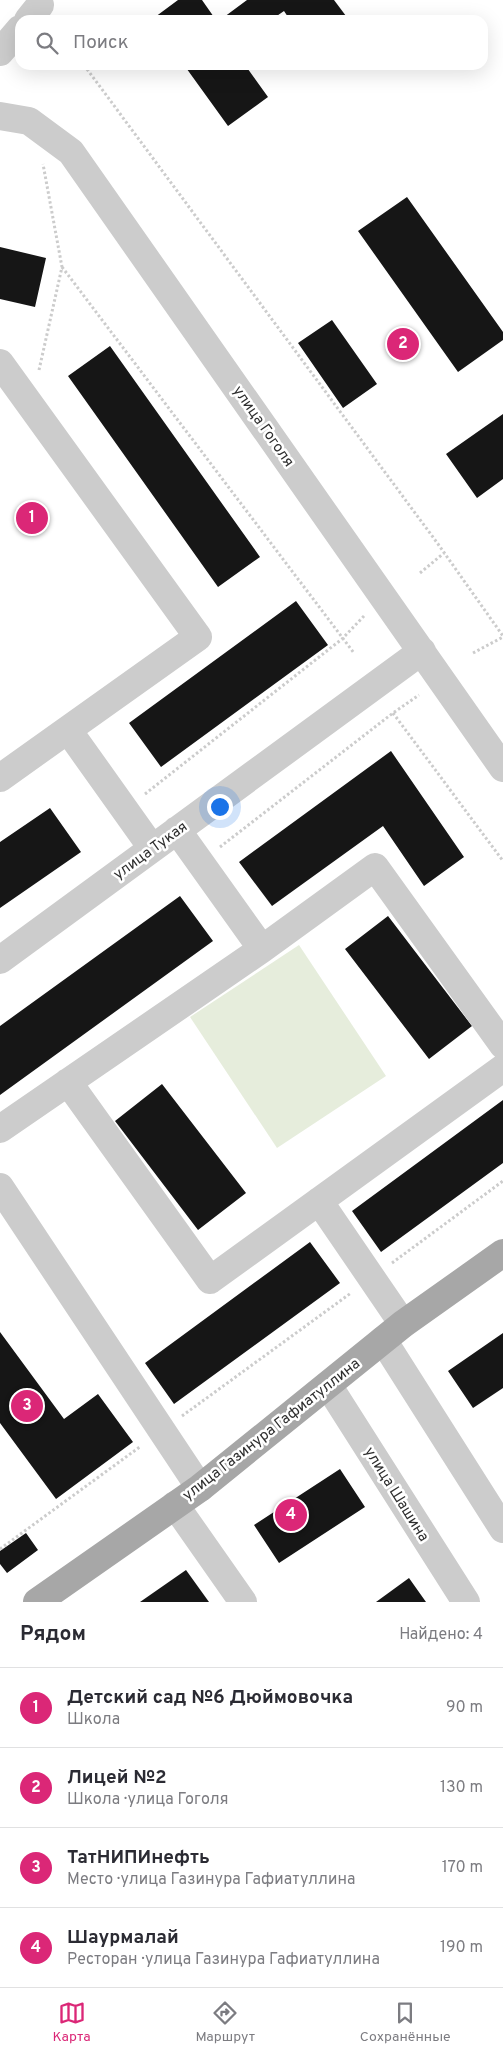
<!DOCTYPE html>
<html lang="ru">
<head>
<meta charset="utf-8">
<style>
	:root { --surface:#fff; --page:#f7f7f7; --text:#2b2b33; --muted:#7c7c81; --line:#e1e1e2; --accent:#db2777 }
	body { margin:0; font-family:Overpass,sans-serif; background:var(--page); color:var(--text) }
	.you { position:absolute; left:219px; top:806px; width:18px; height:18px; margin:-12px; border:4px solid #fff; border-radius:50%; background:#1a73e8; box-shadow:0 0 0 8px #1a73e833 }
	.badge { display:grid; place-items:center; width:32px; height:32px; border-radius:50%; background:var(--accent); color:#fff; font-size:16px; font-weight:700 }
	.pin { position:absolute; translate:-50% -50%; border:2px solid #fff; box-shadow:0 1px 5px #0006 }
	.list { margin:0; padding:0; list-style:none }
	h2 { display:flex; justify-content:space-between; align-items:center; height:65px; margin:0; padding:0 20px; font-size:21px }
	h2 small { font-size:16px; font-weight:400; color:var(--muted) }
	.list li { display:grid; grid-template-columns:32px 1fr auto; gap:15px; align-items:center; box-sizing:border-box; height:80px; padding:0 20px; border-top:1px solid var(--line) }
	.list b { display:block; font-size:19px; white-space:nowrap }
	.list p { margin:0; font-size:16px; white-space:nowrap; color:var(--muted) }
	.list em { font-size:16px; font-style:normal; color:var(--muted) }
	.icon { flex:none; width:28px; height:28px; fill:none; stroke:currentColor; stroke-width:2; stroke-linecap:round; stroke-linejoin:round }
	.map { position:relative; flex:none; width:503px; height:1602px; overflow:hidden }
	.search { position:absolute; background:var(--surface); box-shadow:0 5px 20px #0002; left:15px; right:15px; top:15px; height:55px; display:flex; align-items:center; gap:12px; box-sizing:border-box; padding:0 18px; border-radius:15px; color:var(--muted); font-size:19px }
	.sheet { height:385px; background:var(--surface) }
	nav { display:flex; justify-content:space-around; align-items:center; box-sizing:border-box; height:70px; border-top:1px solid var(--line); background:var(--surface); font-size:14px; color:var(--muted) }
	nav a { display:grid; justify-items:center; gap:2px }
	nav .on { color:var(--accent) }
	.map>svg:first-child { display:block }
	.green { fill:#e6eddc }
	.building { fill:#161616 }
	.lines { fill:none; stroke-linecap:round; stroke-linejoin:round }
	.path { stroke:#ccc; stroke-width:3; stroke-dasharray:2.5 2.5; stroke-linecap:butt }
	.minor { stroke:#ccc; stroke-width:28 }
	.major { stroke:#a7a7a7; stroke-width:28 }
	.labels { text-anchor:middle; stroke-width:5; stroke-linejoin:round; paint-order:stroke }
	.street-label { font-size:15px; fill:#2f2f2f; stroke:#fff }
</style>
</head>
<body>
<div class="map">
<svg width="503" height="1602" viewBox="0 0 503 1602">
	<rect width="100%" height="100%" fill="#fff"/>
	<path class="green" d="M299 945 386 1076 277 1148 190 1017Z"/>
	<path class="building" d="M178 0H202L216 20H151Z
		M247 0H334L349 20H290L284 11 271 20H220Z
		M184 65H245L268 97 228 126Z
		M407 197 503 332V340L458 372 358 231Z
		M0 247 46 258 35 307 0 299Z
		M332 320 377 384 343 408 298 343Z
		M110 346 260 557 218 587 68 376Z
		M503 414V479L477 498 446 454Z
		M296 601 328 645 161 767 129 723Z
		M391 751 464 857 424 886 383 826 272 906 239 862Z
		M50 808 81 852 0 908V842Z
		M180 896 213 941 0 1095V1026Z
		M388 916 472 1026 429 1059 345 949Z
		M162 1084 246 1193 198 1230 115 1121Z
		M503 1100V1163L381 1252 352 1211Z
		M310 1242 340 1283 174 1404 145 1363Z
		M0 1332 64 1419 98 1394 133 1442 56 1499 0 1423Z
		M503 1333V1388L473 1408 448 1371Z
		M340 1469 365 1507 279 1563 254 1525Z
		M26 1533 38 1550 7 1573 0 1564V1551Z
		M186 1570 209 1602H140Z
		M409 1578 426 1602H376Z"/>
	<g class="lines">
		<path class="path" d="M84 65 438 544 503 636
			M62 267 354 653
			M39 370 62 267 43 164
			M420 573 444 553
			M473 653 503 637
			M393 713 503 861
			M145 794 342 639 365 615
			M220 847 393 713 419 695
			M392 1263 503 1181
			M182 1416 351 1293
			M0 1549 141 1446"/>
		<path class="minor" d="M28 20 40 5
			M0 52 20 29
			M0 116 29 121 71 152 503 768
			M0 363 198 637 0 778
			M68 730 152 848
			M262 949 375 867 503 1045
			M0 960 422 651
			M68 1082 210 1280 503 1068
			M0 1129 262 949 177 830
			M0 1187 200 1488
			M319 1201 403 1324
			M383 1340 503 1529
			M328 1385 466 1602
			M175 1505 243 1602"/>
		<path class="major" d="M37 1602 200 1488 403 1324 503 1253"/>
	</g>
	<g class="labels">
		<g class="street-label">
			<text transform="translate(264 426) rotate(55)" y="5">улица Гоголя</text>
			<text transform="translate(150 850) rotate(-36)" y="5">улица Тукая</text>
			<text transform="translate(271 1429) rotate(-38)" y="5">улица Газинура Гафиатуллина</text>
			<text transform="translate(397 1494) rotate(58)" y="5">улица Шашина</text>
		</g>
	</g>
</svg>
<div class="you"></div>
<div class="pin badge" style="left:32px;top:518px">1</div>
<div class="pin badge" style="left:403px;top:344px">2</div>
<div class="pin badge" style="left:27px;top:1406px">3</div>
<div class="pin badge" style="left:291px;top:1515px">4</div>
<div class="search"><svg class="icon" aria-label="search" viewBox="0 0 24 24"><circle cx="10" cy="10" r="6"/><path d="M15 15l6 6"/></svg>Поиск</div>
</div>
<section class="sheet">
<h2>Рядом<small>Найдено: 4</small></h2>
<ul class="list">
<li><span class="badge">1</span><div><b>Детский сад №6 Дюймовочка</b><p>Школа</p></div><em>90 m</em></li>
<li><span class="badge">2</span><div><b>Лицей №2</b><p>Школа · улица Гоголя</p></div><em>130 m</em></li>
<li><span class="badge">3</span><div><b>ТатНИПИнефть</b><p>Место · улица Газинура Гафиатуллина</p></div><em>170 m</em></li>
<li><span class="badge">4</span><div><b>Шаурмалай</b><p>Ресторан · улица Газинура Гафиатуллина</p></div><em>190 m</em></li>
</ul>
</section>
<nav>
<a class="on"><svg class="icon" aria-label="map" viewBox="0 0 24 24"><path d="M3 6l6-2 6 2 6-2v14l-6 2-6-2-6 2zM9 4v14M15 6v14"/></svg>Карта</a>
<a><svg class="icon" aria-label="directions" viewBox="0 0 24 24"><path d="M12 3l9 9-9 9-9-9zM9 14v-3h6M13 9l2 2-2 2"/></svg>Маршрут</a>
<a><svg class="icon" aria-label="saved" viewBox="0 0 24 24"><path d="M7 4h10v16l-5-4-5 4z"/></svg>Сохранённые</a>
</nav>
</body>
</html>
